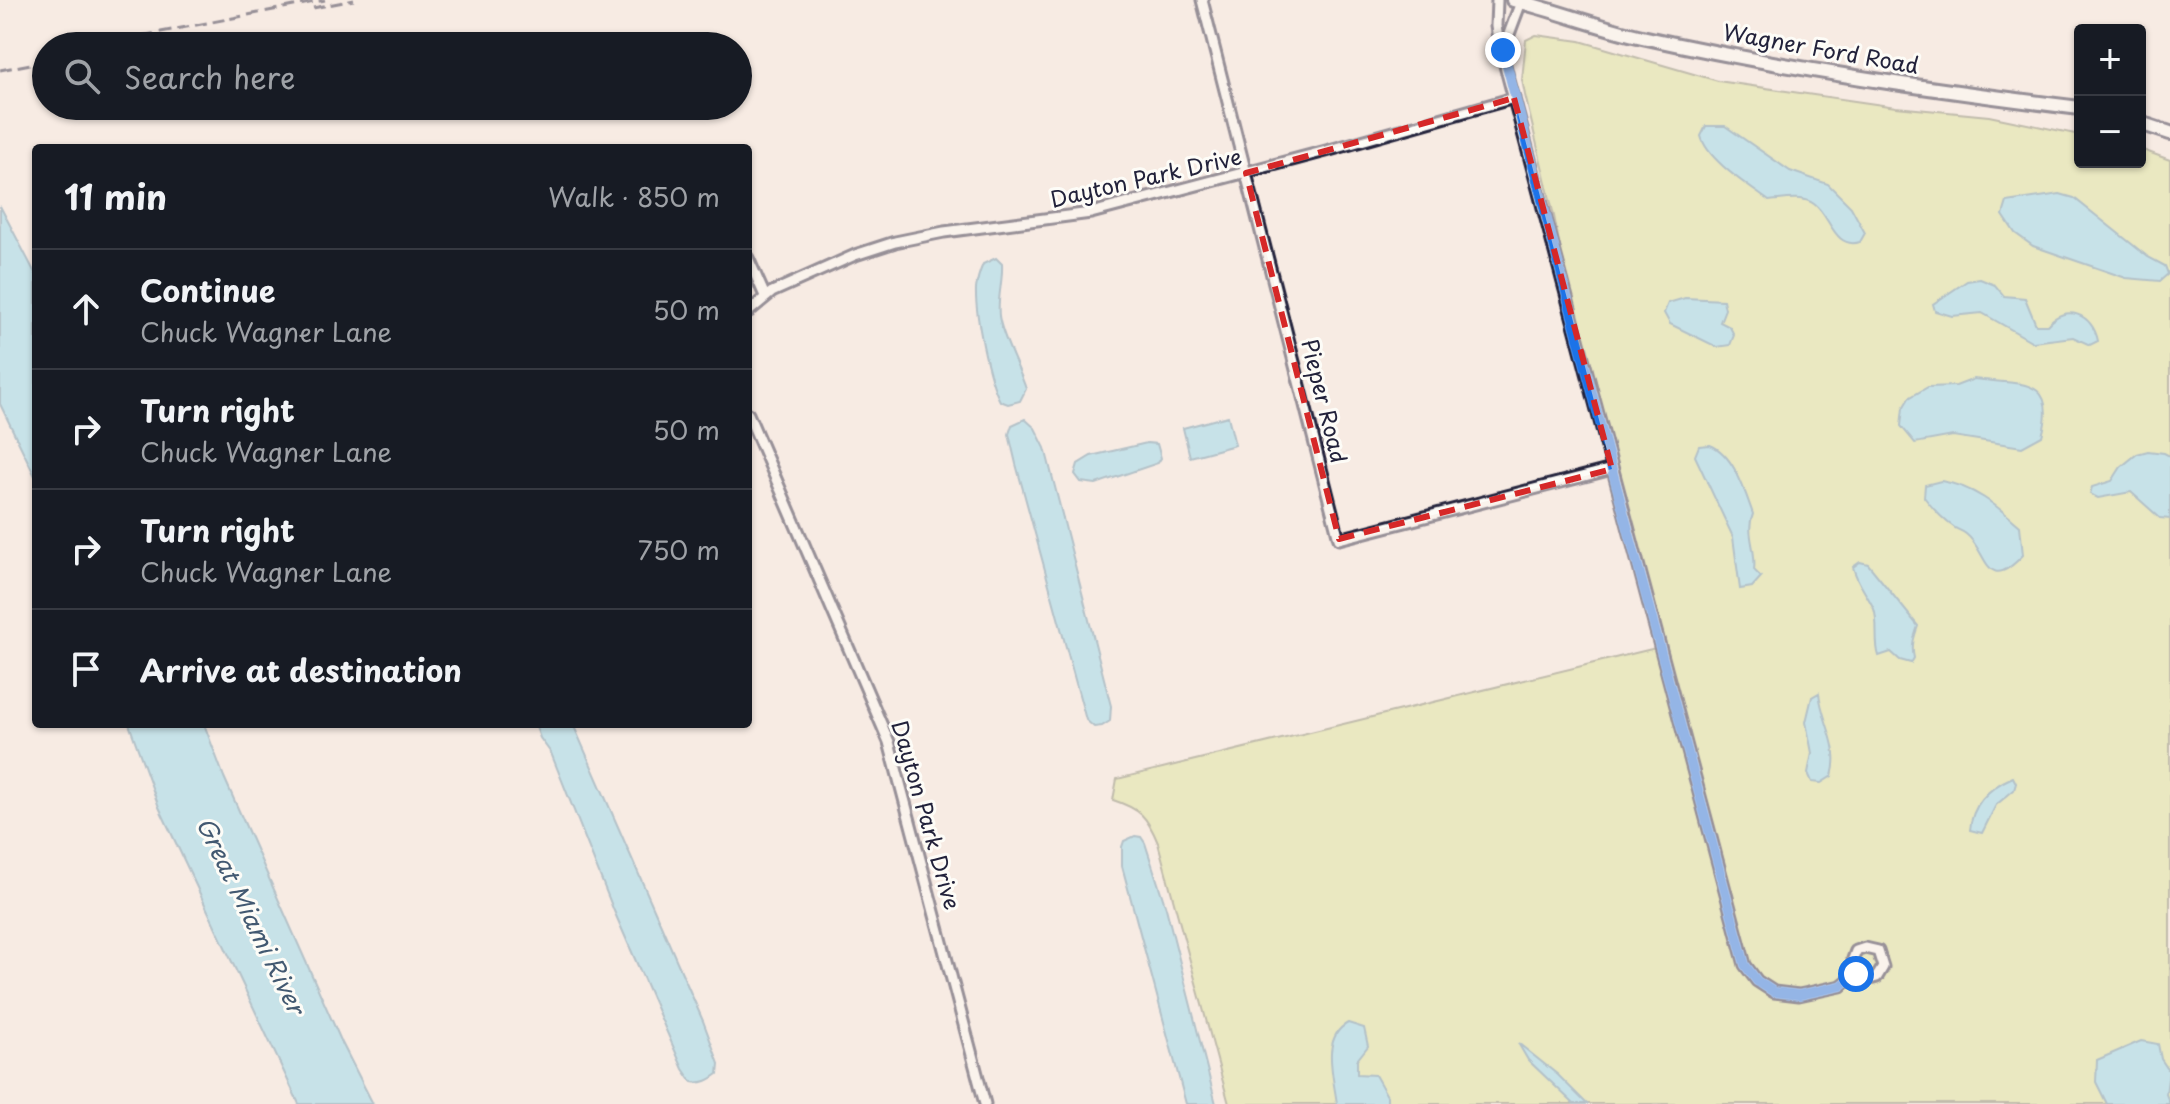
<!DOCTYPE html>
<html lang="en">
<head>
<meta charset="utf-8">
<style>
	:root { --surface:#171b24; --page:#20242c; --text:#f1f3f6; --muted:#9ea1a6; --line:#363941 }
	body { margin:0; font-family:"Playpen Sans",sans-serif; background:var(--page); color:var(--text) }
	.controls { position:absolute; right:24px; top:24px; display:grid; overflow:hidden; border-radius:8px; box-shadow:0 2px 6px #0004 }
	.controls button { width:72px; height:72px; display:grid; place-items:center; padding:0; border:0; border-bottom:2px solid var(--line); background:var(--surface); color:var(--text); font:40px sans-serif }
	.stop { position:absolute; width:24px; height:24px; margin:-18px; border:6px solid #1a73e8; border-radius:50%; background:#fff }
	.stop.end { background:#1a73e8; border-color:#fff; box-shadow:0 2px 8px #0008 }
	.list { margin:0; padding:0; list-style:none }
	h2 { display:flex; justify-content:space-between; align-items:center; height:104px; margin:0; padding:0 32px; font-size:34px }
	h2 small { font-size:26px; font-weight:400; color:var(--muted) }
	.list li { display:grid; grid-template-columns:52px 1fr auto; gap:24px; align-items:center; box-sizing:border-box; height:120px; padding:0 32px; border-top:2px solid var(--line) }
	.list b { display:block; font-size:30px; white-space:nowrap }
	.list p { margin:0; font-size:26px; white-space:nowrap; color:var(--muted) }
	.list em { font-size:26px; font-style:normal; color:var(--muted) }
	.icon { flex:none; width:44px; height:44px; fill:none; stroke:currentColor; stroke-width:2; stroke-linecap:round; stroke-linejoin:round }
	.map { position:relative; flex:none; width:2170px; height:1104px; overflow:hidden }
	.search { position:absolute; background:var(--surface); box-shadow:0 2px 6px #0004; left:32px; top:32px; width:720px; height:88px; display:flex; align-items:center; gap:20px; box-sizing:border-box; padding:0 28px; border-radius:44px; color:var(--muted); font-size:30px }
	.panel { position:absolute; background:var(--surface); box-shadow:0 2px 6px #0004; left:32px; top:144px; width:720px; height:584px; border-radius:8px }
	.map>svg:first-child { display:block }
	.green { fill:#d9e497; stroke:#7e8369; stroke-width:2 }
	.water { fill:#8dd8ee; stroke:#628fa6; stroke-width:2 }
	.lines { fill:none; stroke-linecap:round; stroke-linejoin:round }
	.minor-casing { stroke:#22223b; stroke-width:15 }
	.secondary-casing { stroke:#22223b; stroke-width:18 }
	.minor { stroke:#fdfcf7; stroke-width:9 }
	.secondary { stroke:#fdfcf7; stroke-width:12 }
	.rail { stroke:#22223b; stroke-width:3; stroke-dasharray:12 6; stroke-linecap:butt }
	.route { stroke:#1a73e8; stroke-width:10 }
	.marked { fill:none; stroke:#d62828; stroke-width:6; stroke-dasharray:16 10; stroke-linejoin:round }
	.labels { text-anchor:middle; stroke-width:6; stroke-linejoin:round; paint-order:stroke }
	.street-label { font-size:22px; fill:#22223b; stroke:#fdfcf7 }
	.water-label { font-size:24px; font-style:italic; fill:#425971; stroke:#fdfcf7 }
</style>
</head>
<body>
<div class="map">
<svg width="2170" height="1104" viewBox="0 0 2170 1104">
	<rect width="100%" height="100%" fill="#f7ebe3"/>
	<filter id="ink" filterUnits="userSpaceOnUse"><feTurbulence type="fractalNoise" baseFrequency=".0125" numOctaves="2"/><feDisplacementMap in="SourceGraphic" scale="16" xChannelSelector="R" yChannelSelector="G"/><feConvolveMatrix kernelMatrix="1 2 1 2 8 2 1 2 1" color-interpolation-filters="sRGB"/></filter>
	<g filter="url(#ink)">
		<path class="green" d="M1536 35 1580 41 1718 81 1896 107 1989 116 2080 135V162H2140V149L2170 160V1104H1229L1158 843C1147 816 1140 809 1113 800L1117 779 1660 647 1577 339 1554 216 1525 95 1522 80 1526 40Z"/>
		<path class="water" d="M1706 126H1725L1790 171 1828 184 1851 207 1865 233 1860 242C1834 250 1830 215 1814 204 1802 195 1783 200 1769 201 1749 186 1707 160 1701 136Z
			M2060 194 2074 198 2148 257 2165 266 2168 274 2160 281 2126 278 2033 246 2015 233 2003 215 2007 202Z
			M0 206 36 275V478L0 404Z
			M996 258 1002 264C1003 282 997 298 999 316 1002 338 1019 367 1026 389L1020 401 1008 404 1000 401C988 378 975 314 976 289 977 280 980 271 983 264Z
			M1980 279 1995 285 2004 296 2025 298 2036 325H2047C2066 303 2093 314 2098 341L2090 345 2073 337 2033 342 1982 313 1952 316 1935 311 1933 304 1967 281Z
			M1685 298 1723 300 1725 309 1720 322 1730 327 1734 335 1730 345 1717 347 1670 324 1664 313 1668 303Z
			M1974 379C2019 385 2059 376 2042 436L2022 447 1953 436 1915 443 1901 426 1903 408 1909 398 1928 387 1956 386Z
			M1228 416 1235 445 1190 457 1183 428Z
			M1025 419 1035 428 1045 448 1111 706 1110 721 1102 726 1094 727 1086 720 1016 464 1009 434 1012 425Z
			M1147 443 1157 444 1161 458 1158 463 1096 484 1081 482 1075 474 1078 464 1091 456Z
			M1710 445C1734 454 1745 492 1753 514 1745 533 1757 550 1754 570L1761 577 1752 587 1740 589 1733 537 1695 456 1699 446Z
			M2148 451 2164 453 2170 456V519L2160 518 2131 492 2098 498 2090 494 2092 487 2112 481 2121 467 2137 454Z
			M1941 481C1973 486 1996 505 2020 526L2023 555C1985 596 1988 551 1966 534 1963 531 1958 530 1955 528 1942 519 1933 509 1924 497L1925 485Z
			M1860 562 1868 564 1918 626C1914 637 1911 646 1914 658L1911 663 1900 660 1891 652 1879 656C1874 641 1879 623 1874 609 1867 594 1857 583 1853 567Z
			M1819 693C1822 722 1841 746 1832 776L1821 783 1812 782 1808 773 1812 753 1806 722 1812 697Z
			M129 724H204L224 777 342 1043 373 1104H299L159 807Z
			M535 724H573L703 1021 719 1064 718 1074C710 1080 703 1084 692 1082L683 1069 614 911 551 753 540 738Z
			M2013 777 2016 783 2014 790 1996 805 1982 833 1970 830C1972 803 1990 787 2013 777Z
			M1135 836 1141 837 1145 843 1166 908 1216 1104H1186L1122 866V847L1124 841Z
			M1348 1023 1364 1028 1368 1046 1357 1060V1074L1375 1075 1387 1096V1104H1337C1334 1078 1320 1038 1348 1023Z
			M2141 1041 2158 1044 2161 1059 2169 1071 2166 1094 2170 1104H2107L2096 1082 2097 1060Z
			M1518 1043 1558 1075 1587 1104H1574L1528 1060Z"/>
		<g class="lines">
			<g class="minor-casing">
				<path id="minor" d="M1202 0 1339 539 1612 469
					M1497 0 1496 26 1498 39 1745 965 1757 981 1774 992 1799 995 1841 986 1856 974 1866 980 1877 977 1883 967 1878 951 1865 948 1856 951 1853 959 1856 974
					M1503 50 1521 2
					M748 258 765 296
					M748 312 772 292 855 255 895 242 944 232 1091 213 1326 151 1514 98
					M748 414 889 742 985 1104"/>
			</g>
			<g class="secondary-casing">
				<path id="secondary" d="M1513 0C1557 11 1598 27 1642 37 1786 69 1934 90 2080 108
					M2140 123 2170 133"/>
			</g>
			<use href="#minor" class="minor"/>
			<use href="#secondary" class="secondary"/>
			<path class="rail" d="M313 8 354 0
				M89 46 325 0
				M0 70 46 61"/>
		</g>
	</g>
	<g class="lines" filter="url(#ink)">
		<path class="route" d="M1503 50 1612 469 1745 965 1757 981 1774 992 1799 995 1841 986 1856 974"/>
	</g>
	<path d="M0 0H2170V1104H0ZM1514 98 1612 469 1339 539 1246 173Z" fill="#f7ebe3" fill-opacity=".55" fill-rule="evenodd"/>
	<path class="marked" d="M1514 98 1612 469 1339 539 1246 173Z"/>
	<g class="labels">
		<g class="street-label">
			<text transform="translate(1821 49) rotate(10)" y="8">Wagner Ford Road</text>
			<text transform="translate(1146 178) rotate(-13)" y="8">Dayton Park Drive</text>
			<text transform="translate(1324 401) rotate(76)" y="8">Pieper Road</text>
			<text transform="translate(926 815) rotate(74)" y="8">Dayton Park Drive</text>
		</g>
		<g class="water-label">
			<text transform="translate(250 916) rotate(64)" y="8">Great Miami River</text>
		</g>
	</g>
</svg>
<div class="controls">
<button>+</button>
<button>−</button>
</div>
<div class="stop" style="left:1856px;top:974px"></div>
<div class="stop end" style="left:1503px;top:50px"></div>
<div class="search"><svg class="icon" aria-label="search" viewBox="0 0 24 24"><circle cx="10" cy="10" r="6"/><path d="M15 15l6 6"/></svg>Search here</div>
<section class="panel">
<h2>11 min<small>Walk · 850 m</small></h2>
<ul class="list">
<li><svg class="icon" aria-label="ahead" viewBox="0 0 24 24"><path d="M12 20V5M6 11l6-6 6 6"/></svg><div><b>Continue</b><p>Chuck Wagner Lane</p></div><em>50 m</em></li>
<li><svg class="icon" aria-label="right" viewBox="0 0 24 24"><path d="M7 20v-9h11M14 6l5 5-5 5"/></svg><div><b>Turn right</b><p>Chuck Wagner Lane</p></div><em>50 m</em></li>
<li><svg class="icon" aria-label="right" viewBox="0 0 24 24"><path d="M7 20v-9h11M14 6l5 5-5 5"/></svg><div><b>Turn right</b><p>Chuck Wagner Lane</p></div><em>750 m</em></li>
<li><svg class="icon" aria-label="arrive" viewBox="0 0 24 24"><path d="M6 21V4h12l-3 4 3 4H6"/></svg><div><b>Arrive at destination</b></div></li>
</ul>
</section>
</div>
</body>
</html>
